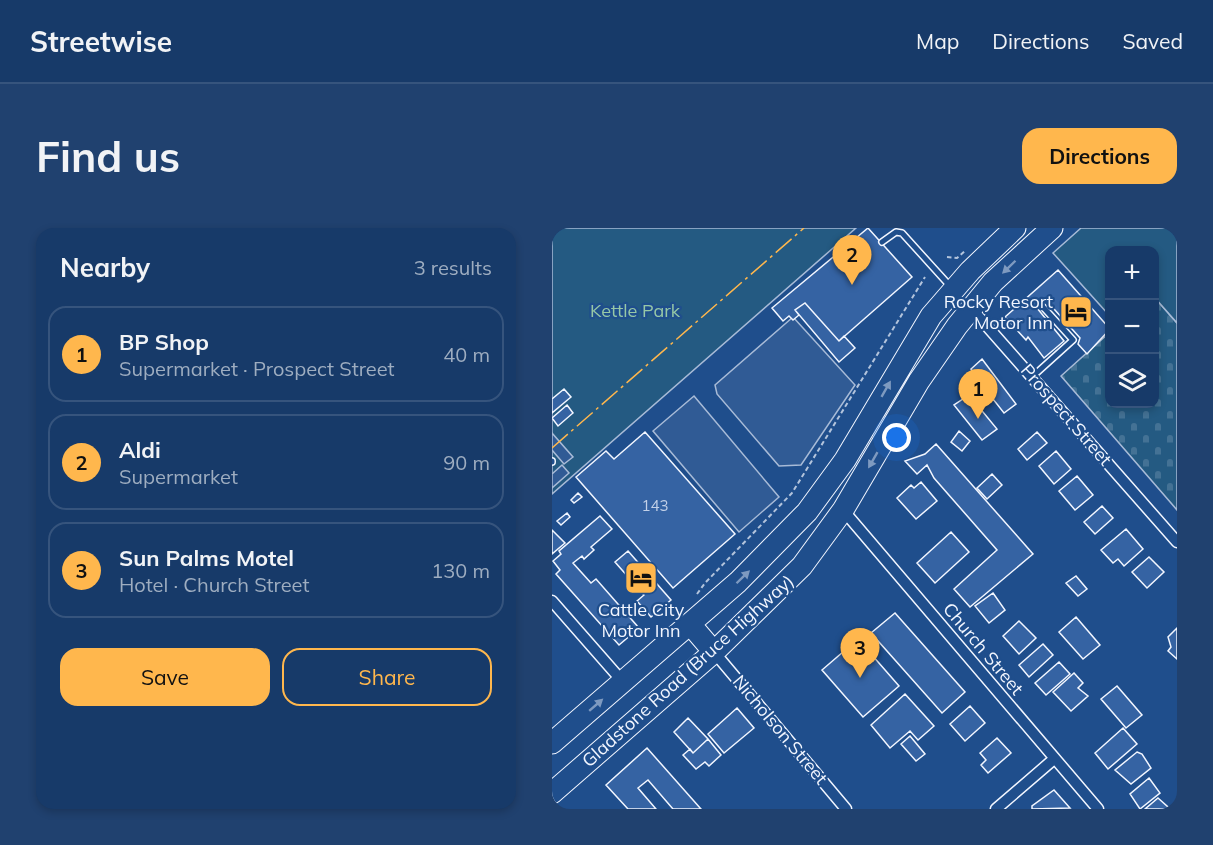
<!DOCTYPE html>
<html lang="en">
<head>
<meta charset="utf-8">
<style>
	:root { --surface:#173a69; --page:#20416f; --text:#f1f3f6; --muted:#9eadc0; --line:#36547d; --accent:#ffb74d }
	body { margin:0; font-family:Mulish,sans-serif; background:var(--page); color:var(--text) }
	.controls { position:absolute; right:18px; top:18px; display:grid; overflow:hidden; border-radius:12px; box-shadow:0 3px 9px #0003 }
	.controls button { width:54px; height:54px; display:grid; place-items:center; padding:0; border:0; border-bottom:2px solid var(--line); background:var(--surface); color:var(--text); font:30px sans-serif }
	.you { position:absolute; left:345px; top:210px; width:21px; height:21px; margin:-15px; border:4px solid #fff; border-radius:50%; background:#1a73e8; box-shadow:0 0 0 9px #1a73e833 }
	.badge { display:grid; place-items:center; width:39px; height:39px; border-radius:50%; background:var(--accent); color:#111; font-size:20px; font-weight:700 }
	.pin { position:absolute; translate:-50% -50px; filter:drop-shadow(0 2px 3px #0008) }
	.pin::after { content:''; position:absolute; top:32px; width:21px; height:18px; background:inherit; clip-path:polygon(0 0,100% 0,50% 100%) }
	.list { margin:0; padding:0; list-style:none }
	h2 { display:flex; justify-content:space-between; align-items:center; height:78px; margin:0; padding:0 24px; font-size:26px }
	h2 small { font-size:20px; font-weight:400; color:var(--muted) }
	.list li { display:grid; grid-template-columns:39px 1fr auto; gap:18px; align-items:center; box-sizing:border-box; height:96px; margin:0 12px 12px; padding:0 12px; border:2px solid var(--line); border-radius:18px }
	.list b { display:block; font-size:22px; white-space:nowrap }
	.list p { margin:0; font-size:20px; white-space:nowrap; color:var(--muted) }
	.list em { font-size:20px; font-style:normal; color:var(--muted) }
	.actions { display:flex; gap:12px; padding:18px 24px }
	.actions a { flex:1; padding:14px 0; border:2px solid var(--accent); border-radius:18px; text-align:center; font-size:21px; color:var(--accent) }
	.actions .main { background:var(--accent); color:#111 }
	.icon { flex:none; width:33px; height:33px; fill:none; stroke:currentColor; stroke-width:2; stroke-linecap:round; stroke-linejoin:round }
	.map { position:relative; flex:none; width:625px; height:581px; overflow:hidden; border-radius:18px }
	header { display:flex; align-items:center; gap:36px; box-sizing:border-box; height:84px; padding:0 30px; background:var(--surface); border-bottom:2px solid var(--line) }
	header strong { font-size:28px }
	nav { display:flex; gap:33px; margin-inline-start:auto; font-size:21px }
	.intro { display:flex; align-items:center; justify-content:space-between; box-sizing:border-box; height:144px; padding:0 36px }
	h1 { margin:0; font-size:42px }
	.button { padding:15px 27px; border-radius:18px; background:var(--accent); color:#111; font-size:21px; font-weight:700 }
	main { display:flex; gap:36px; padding:0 36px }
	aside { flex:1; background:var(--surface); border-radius:18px; box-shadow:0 3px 9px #0003 }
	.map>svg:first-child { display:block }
	.cemetery { fill:url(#cemetery-stones); stroke:#a8bbd7; stroke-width:1.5 }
	.green { fill:#245a82; stroke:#a8bbd7; stroke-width:1.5 }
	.parking { fill:#305b95; stroke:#a8bbd7; stroke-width:1.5 }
	.building { fill:#3563a3; stroke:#f2f6ff; stroke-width:1.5 }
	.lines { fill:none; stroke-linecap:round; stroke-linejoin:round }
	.lane-casing { stroke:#f2f6ff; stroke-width:8 }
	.street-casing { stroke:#f2f6ff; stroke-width:13 }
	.highway-casing { stroke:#f2f6ff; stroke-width:23 }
	.path { stroke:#b3c4dc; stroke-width:2; stroke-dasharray:4.5 3; stroke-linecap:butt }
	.lane { stroke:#1f4e8c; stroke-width:5 }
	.street { stroke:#1f4e8c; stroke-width:10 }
	.highway { stroke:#1f4e8c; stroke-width:21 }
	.power { stroke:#ffb74d; stroke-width:1.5; stroke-dasharray:21 4.5 3 4.5; stroke-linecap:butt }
	.oneway { fill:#7e9ac0 }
	.labels { text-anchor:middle; stroke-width:4.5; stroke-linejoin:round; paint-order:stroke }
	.number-label { font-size:15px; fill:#c3d1e8 }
	.poi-label { font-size:18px; fill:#f2f6ff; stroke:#1f4e8c; text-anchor:end }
	.park-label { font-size:18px; fill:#97c8a6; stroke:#1f4e8c }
	.street-label { font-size:18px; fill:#f2f6ff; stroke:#1f4e8c }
</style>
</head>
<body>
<header>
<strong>Streetwise</strong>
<nav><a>Map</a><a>Directions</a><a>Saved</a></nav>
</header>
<div class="intro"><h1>Find us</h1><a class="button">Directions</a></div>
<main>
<aside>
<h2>Nearby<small>3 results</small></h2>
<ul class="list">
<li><span class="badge">1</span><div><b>BP Shop</b><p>Supermarket · Prospect Street</p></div><em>40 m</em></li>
<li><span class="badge">2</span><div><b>Aldi</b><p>Supermarket</p></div><em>90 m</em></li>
<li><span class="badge">3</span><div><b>Sun Palms Motel</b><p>Hotel · Church Street</p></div><em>130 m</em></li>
</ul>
<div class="actions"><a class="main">Save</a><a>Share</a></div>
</aside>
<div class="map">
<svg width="625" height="581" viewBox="0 0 625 581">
	<defs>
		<pattern id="cemetery-stones" width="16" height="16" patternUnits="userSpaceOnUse" patternTransform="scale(1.5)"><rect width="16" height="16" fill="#245a82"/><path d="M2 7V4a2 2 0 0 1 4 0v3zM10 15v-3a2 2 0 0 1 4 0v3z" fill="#447295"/></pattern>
	</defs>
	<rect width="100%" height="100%" fill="#1f4e8c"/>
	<path class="cemetery" d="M603 70 625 95V282L509 148 557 105 558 176H602Z"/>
	<path class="green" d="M0 0H304L0 266Z
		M529 0H625V95L603 70 602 22H558L557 87 501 25Z"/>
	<path class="parking" d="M241 89 303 157 249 237 227 238 165 166 163 157Z
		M142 168 227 269 187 304 101 203Z
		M0 205 21 229 12 236 0 222Z
		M10 237 17 245 0 260V246Z"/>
	<path class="building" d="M316 0 360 49 287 113 253 75 243 82 247 87 241 92 237 88 231 93 220 80Z
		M506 42 558 101 535 126 526 116 528 110 494 72 485 80 512 113 492 130 476 109 474 112 453 89Z
		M253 75 287 113 292 108 303 120 287 134 243 82Z
		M430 131 464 176 452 185 441 171 428 181 417 167 430 156 419 141Z
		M12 161 19 169 0 185V171Z
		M417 167 445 201 430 212 402 177Z
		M15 177 21 185 6 198 0 190Z
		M407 203 418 213 410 223 399 214Z
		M93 204 183 306 121 360 24 249 54 223 62 231Z
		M485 204 495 215 475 232 466 221Z
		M384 216 481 326 418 379 402 361 445 322 382 250 375 237 365 246 353 233 373 226Z
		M504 223 519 241 502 256 487 238Z
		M440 246 450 257 435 271 425 260Z
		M525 248 541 267 523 282 507 263Z
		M369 254 385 273 364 291 345 270 359 257 362 260Z
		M26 265 30 269 22 275 19 272Z
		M550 278 561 290 543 306 532 294Z
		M15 285 18 289 9 297 5 293Z
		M48 288 60 301 39 319 42 322 32 331 30 328 21 335 39 355 44 351 87 400 67 417 4 346 8 342 1 333 9 326 7 323Z
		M574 301 591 321 572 338 566 331 561 335 549 322Z
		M0 302 13 315 0 326Z
		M399 304 417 324 383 355 365 335Z
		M76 323 119 372 99 389 85 373 92 367 63 334Z
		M597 329 612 344 595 360 580 344Z
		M524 348 535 361 526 368 514 355Z
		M441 365 453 382 437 395 423 378Z
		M343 385 413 464 390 485 319 405Z
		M524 389 548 417 531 431 507 404Z
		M467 393 484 410 467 426 451 408Z
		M625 400V431L616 423 619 419 616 409Z
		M306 411 347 458 311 489 270 442Z
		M491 416 501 427 477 449 467 437Z
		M507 434 518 446 494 467 483 455Z
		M522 445 531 455 526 460 536 468 519 483 501 464Z
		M565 458 590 487 574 500 549 471Z
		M353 466 382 498 366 512 358 503 338 520 319 497Z
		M418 478 433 495 413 513 398 496Z
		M185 480 202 500 172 525 156 506Z
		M136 490 156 511 141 525 122 504Z
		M571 500 585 516 556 541 543 525Z
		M358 508 373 526 364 533 349 516Z
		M445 510 459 525 436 545 429 537 434 532 428 525Z
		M156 511 169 527 157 538 153 534 144 541 131 527 138 521 141 525Z
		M95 520 149 581H121L96 552 86 560 104 581H76L54 557Z
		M585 524 590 526 599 540 579 556 563 542Z
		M597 550 608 565 588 581 578 566Z
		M502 562 518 580 480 581V578Z
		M606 570 616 579 615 581H593Z"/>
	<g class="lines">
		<g class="lane-casing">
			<path id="lane" d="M330 14 344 4 350 5 398 58
				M480 149 521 112 491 79
				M0 233V234"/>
		</g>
		<g class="street-casing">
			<path id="street" d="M419 80 625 314
				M291 282 546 581
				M0 373 71 454
				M162 424 294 581
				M444 581 502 531"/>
		</g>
		<g class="highway-casing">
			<path id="highway" d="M138 396 162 424
				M0 515 186 354 255 284 293 232 379 88 418 43 463 0
				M0 565 162 424 250 338 291 282 367 153 405 98 441 54 500 0"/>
		</g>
		<path class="path" d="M395 29 405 30 414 22
			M145 366 153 355 240 265 373 49"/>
		<use href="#lane" class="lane"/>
		<use href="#street" class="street"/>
		<use href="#highway" class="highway"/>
		<path class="power" d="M0 220 252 0"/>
	</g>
	<defs><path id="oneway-solid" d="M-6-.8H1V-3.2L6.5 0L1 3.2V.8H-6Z" transform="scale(1.5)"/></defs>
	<g class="oneway">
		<use href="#oneway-solid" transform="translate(457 39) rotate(136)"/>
		<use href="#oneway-solid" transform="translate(334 161) rotate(-60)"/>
		<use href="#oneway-solid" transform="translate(321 232) rotate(120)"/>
		<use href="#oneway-solid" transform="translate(191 349) rotate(-44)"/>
		<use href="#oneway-solid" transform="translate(44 477) rotate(-41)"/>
	</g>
	<defs>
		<g id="hotel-square" transform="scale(1.725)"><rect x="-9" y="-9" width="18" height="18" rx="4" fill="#ffb74d" stroke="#1f4e8c"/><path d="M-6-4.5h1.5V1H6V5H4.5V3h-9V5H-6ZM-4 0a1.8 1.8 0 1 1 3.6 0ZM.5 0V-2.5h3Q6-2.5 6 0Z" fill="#111"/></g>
	</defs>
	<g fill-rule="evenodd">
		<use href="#hotel-square" x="524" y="84"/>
		<use href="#hotel-square" x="89" y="350"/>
	</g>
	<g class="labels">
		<g class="number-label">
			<text x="103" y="283">143</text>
		</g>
		<g class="poi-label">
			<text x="501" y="80">Rocky Resort<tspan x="501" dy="21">Motor Inn</tspan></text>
			<text x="89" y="388" text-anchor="middle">Cattle City<tspan x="89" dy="21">Motor Inn</tspan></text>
		</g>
		<g class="park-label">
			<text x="83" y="89">Kettle Park</text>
		</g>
		<g class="street-label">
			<text transform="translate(514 187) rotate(49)" y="6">Prospect Street</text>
			<text transform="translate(431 421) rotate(50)" y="6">Church Street</text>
			<text transform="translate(136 443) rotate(-42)" y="6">Gladstone Road (Bruce Highway)</text>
			<text transform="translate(228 502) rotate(50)" y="6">Nicholson Street</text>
		</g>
	</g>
</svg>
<div class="controls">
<button>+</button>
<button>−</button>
<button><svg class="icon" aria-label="layers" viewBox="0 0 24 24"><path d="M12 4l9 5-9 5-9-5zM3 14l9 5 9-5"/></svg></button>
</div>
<div class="you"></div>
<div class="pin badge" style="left:426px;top:191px">1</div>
<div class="pin badge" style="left:300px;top:57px">2</div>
<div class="pin badge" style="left:308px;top:450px">3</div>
</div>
</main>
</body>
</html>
